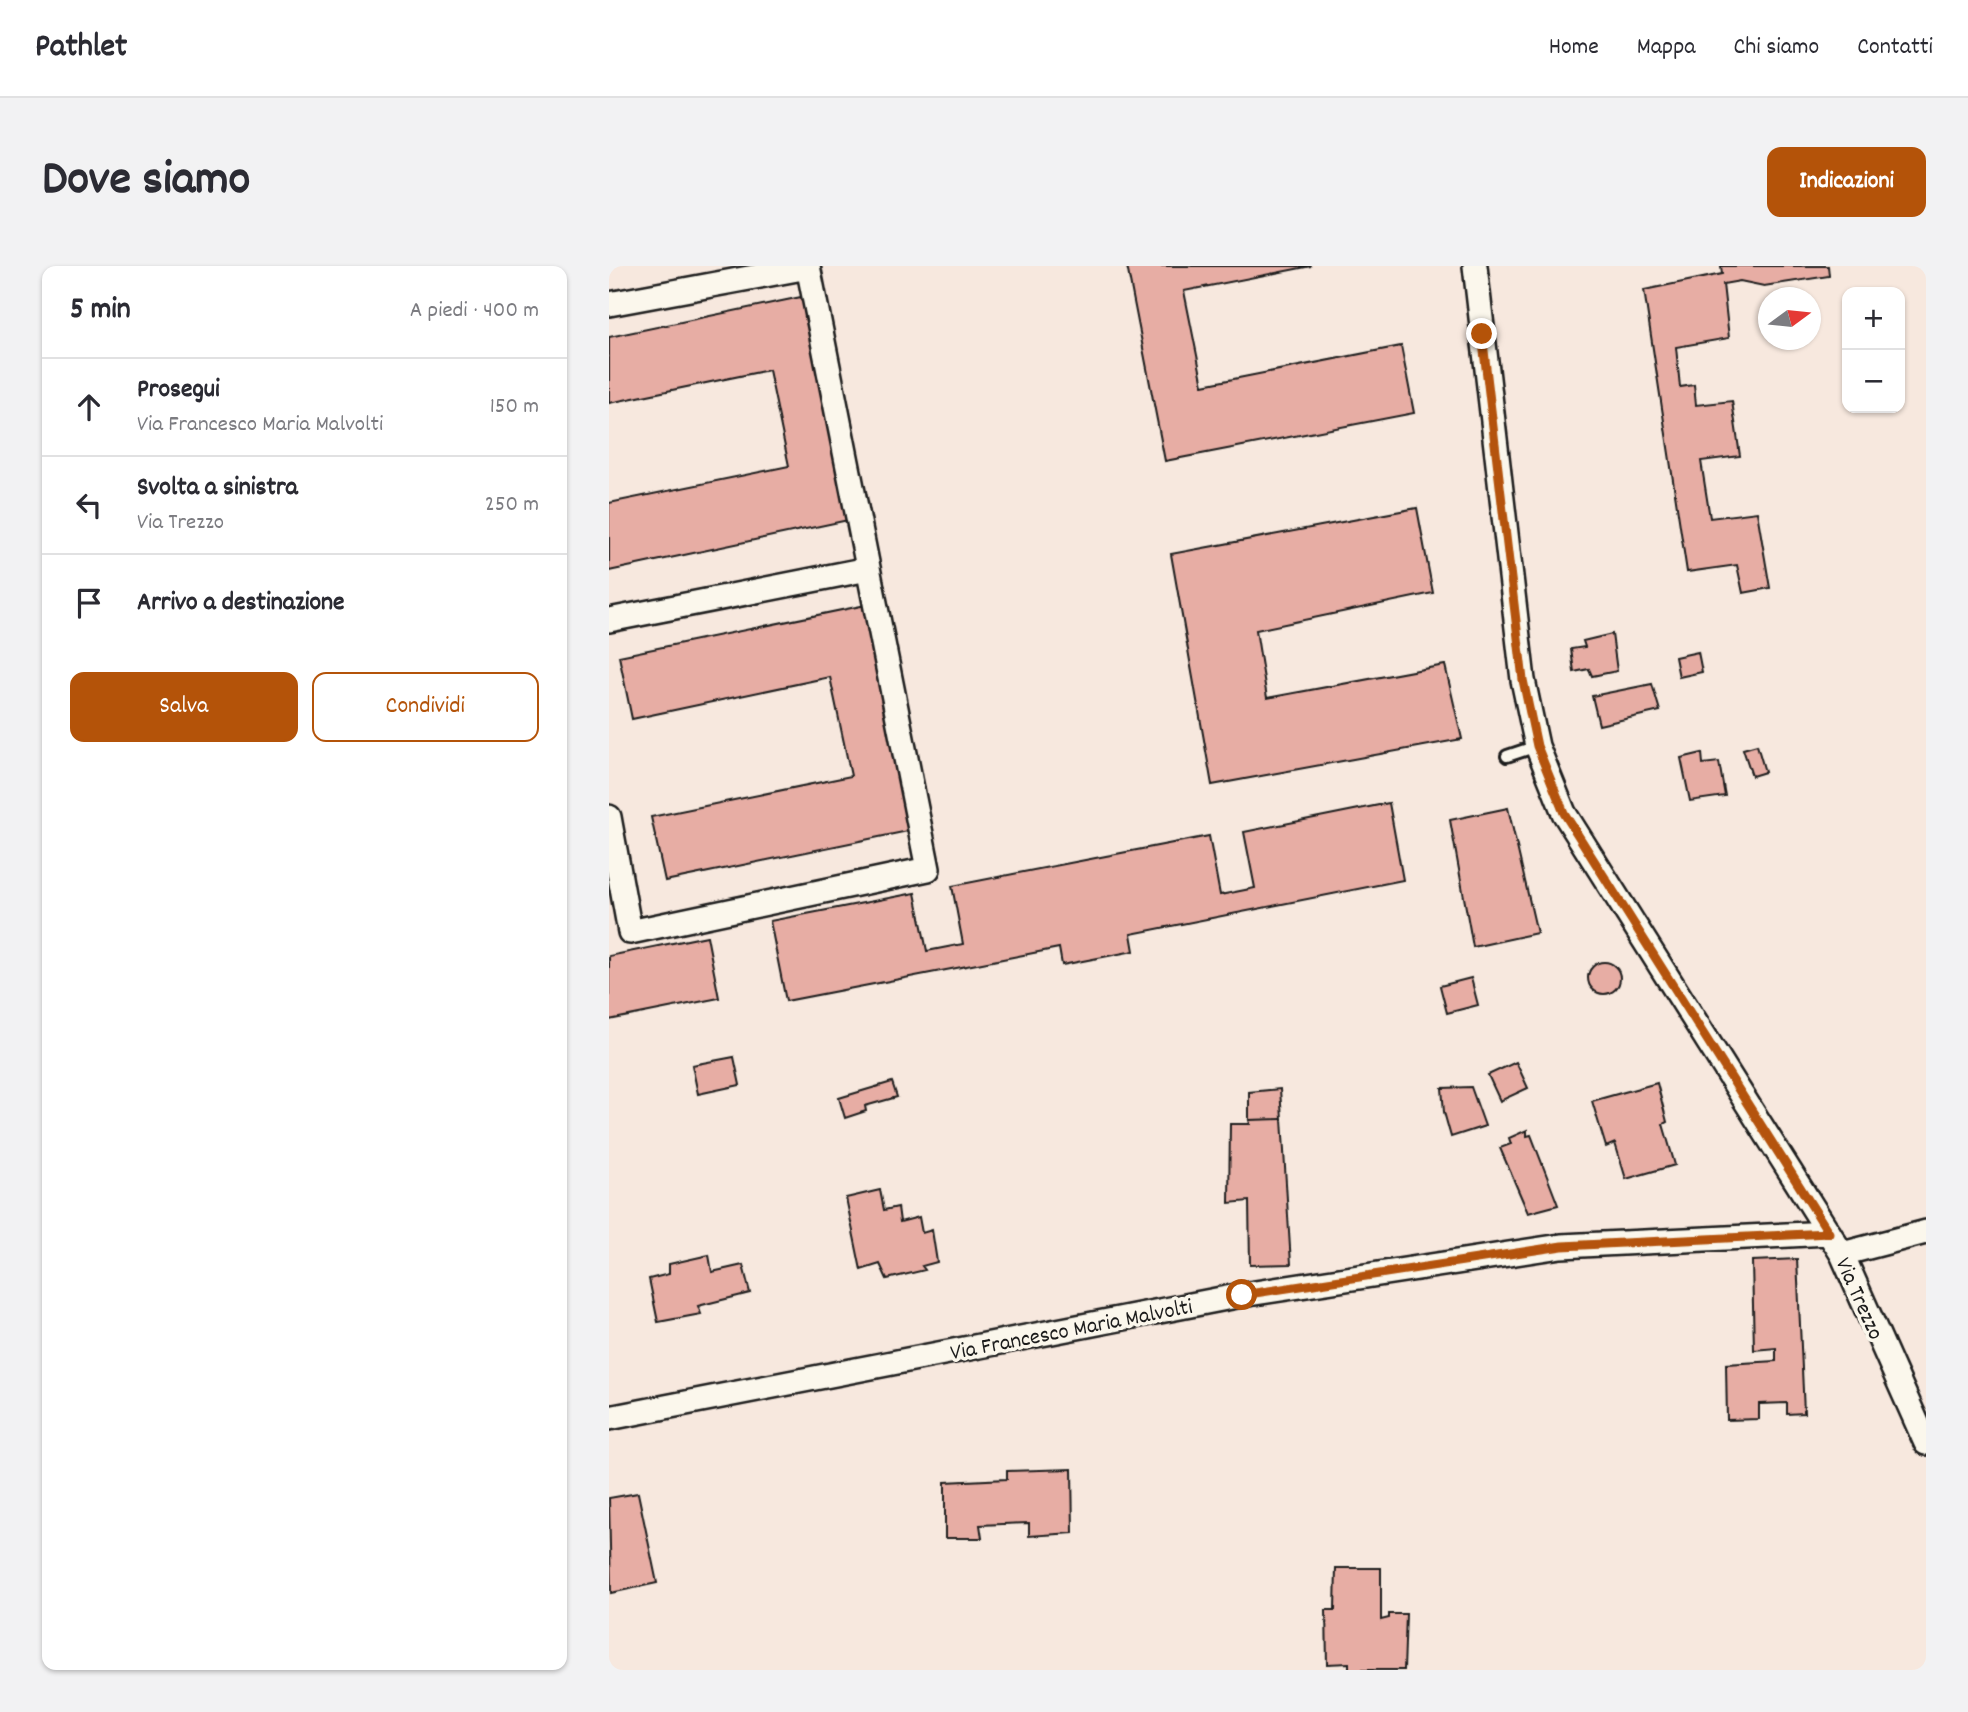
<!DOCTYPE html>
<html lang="it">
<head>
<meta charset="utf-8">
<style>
	:root { --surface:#fff; --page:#f2f2f3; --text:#2b2b33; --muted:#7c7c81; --line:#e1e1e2; --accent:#b45309 }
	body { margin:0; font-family:Dekko,sans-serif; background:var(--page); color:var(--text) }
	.controls { position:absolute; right:21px; top:21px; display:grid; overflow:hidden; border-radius:14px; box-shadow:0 2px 5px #0004 }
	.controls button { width:63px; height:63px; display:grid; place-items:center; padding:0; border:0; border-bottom:2px solid var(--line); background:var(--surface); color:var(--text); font:35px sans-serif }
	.compass { position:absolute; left:1149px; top:21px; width:63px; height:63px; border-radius:50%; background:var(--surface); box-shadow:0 2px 5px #0004; rotate:75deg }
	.stop { position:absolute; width:21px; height:21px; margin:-16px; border:5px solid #b45309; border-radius:50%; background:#fff }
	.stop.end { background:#b45309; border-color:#fff; box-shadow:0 2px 7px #0008 }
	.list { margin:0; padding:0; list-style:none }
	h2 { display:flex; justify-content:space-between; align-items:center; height:91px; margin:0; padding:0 28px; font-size:30px }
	h2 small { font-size:23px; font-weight:400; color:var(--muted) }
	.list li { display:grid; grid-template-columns:46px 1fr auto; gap:21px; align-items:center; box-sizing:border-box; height:98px; padding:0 28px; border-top:2px solid var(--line) }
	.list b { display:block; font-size:26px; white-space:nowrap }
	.list p { margin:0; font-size:23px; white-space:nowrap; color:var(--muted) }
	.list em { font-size:23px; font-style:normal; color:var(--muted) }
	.actions { display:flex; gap:14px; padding:21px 28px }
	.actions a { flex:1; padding:16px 0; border:2px solid var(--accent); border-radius:14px; text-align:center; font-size:24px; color:var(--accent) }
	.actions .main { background:var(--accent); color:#fff }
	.icon { flex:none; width:38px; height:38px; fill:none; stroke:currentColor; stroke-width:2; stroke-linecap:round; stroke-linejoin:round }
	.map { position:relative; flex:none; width:1317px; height:1404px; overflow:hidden; border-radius:14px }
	header { display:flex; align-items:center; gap:42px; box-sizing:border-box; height:98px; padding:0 35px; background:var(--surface); border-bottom:2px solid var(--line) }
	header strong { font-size:33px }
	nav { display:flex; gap:38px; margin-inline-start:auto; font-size:24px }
	.intro { display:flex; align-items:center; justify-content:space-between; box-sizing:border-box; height:168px; padding:0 42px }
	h1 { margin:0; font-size:49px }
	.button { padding:18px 32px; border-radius:14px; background:var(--accent); color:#fff; font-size:24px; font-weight:700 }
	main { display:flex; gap:42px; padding:0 42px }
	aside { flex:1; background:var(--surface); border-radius:14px; box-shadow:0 2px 5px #0004 }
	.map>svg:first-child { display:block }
	.building { fill:#e7ada4; stroke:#1c1c1c; stroke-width:2 }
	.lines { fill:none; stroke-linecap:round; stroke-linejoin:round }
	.lane-casing { stroke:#1c1c1c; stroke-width:16 }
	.street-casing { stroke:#1c1c1c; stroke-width:28 }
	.lane { stroke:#fbf7ec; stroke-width:10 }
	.street { stroke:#fbf7ec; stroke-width:23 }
	.route { stroke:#b45309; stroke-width:9 }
	.labels { text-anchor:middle; stroke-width:7; stroke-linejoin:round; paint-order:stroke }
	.street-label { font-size:23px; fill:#1c1c1c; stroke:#fbf7ec }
</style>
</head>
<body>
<header>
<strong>Pathlet</strong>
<nav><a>Home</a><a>Mappa</a><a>Chi siamo</a><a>Contatti</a></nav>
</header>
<div class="intro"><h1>Dove siamo</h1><a class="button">Indicazioni</a></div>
<main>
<aside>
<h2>5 min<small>A piedi · 400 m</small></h2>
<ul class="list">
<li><svg class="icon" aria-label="ahead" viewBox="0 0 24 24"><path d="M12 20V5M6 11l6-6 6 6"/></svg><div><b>Prosegui</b><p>Via Francesco Maria Malvolti</p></div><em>150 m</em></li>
<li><svg class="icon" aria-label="left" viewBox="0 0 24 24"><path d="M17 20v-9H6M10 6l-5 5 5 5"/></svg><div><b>Svolta a sinistra</b><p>Via Trezzo</p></div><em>250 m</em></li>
<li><svg class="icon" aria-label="arrive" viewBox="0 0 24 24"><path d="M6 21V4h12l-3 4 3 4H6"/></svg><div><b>Arrivo a destinazione</b></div></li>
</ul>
<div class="actions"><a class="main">Salva</a><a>Condividi</a></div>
</aside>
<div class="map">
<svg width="1317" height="1404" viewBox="0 0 1317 1404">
	<rect width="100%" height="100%" fill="#f7e8de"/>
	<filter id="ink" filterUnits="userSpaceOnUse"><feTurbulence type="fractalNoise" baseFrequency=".0143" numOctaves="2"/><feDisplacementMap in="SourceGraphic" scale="14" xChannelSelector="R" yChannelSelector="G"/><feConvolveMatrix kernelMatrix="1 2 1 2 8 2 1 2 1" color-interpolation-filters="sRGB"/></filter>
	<g filter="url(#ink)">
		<path class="building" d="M518 0H702L575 25 594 119 792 80 805 147 556 195Z
			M1112 0H1219L1220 10 1155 20 1131 15 1114 18 1120 72 1067 81 1071 121 1085 119 1087 139 1123 135 1131 190 1092 195 1101 252 1148 246 1161 322 1134 327 1128 299 1078 306 1035 24 1113 8Z
			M197 30 244 253 0 305V237L180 200 160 104 0 137V71Z
			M808 242 824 327 647 364 658 432 836 399 853 473 603 519 562 288Z
			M257 339 304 564 56 615 42 551 242 510 221 411 23 453 10 390Z
			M1003 368 1008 405 983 410 980 403 965 406 962 383 976 381 974 375Z
			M1089 386 1093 406 1070 411 1066 391Z
			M1043 418 1051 445 990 459 983 430Z
			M1148 479 1156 506 1143 510 1134 483Z
			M1093 487 1094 498 1110 496 1116 530 1081 535 1072 492Z
			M780 537 794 614 522 668 525 685 453 699 450 682 177 735 161 655 306 627 318 685 354 678 343 620 600 570 611 629 646 622 635 566Z
			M899 542 928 667 864 681 841 554Z
			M98 670 110 732 0 754V690Z
			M979 712a16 16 0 1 1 32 0a16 16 0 1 1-32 0Z
			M862 712 869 739 838 747 831 720Z
			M125 791 131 819 89 828 83 799Z
			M907 796 919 822 891 835 879 809Z
			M283 816 288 831 256 840 257 845 236 852 230 832Z
			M1048 817 1058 856 1054 858 1066 899 1017 913 1006 877 997 881 983 835Z
			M862 821 876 860 842 871 835 846 833 822Z
			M671 823 673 853 640 854V826Z
			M673 853 682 998 641 999 640 935 620 937 621 858H641L640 854Z
			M918 864V870L922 869 949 939 919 947 891 882 902 878 900 872Z
			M271 924 275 944 289 941 291 956 310 951 313 967 323 964 328 996 313 1000 316 1004 278 1013 271 998 252 1004 237 932Z
			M100 989 103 1006 134 999 141 1027 89 1040 92 1048 49 1056 40 1013 60 1008V998Z
			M1188 993 1195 1147 1178 1148V1137L1150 1138V1153L1118 1154 1117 1098 1167 1095V1082L1145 1084 1143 995Z
			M463 1203 464 1267 420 1270V1257L371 1259 373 1272H336V1216L398 1213V1205Z
			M29 1227 48 1317 2 1327 0 1232Z
			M727 1302H772V1354L780 1352V1348H797L795 1404H740V1397L718 1398 717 1344H726Z"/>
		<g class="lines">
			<g class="lane-casing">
				<path id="lane" d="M898 490 928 480"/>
			</g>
			<g class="street-casing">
				<path id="street" d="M866 0 914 414 928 480 955 547 1233 988 1317 1177
					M0 38 199 1
					M0 354 259 303
					M0 551 21 666 319 603 199 0
					M1233 988 1317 966
					M0 1152 633 1029 952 980 1220 967"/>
			</g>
			<use href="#lane" class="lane"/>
			<use href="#street" class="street"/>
		</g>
	</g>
	<g class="lines" filter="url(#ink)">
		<path class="route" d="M633 1029 953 980 1220 967 955 547 928 480 914 414 873 68"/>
	</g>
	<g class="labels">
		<g class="street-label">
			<text transform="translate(1252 1032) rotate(66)" y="8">Via Trezzo</text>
			<text transform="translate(462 1062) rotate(-11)" y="8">Via Francesco Maria Malvolti</text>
		</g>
	</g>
</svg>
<div class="controls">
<button>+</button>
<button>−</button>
</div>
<svg class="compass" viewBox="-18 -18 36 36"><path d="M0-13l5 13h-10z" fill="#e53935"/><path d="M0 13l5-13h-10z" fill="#7c7c81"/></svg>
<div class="stop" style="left:633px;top:1029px"></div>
<div class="stop end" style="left:873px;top:68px"></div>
</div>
</main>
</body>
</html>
